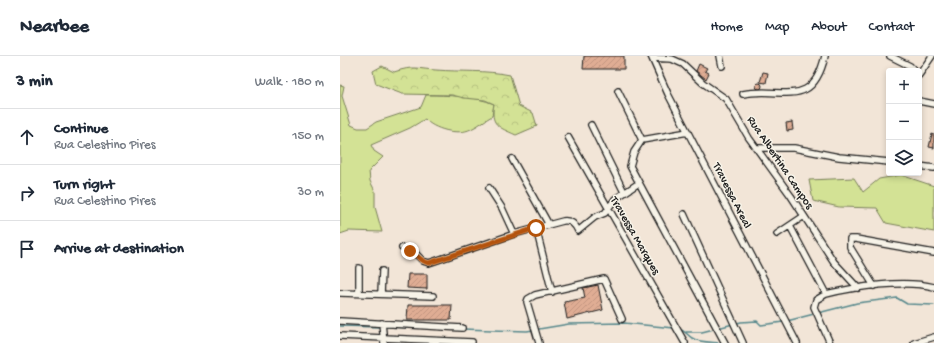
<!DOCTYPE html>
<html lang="en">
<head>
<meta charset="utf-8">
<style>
	:root { --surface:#fff; --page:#f6f6f7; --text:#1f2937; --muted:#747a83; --line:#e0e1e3 }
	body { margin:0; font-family:"Gochi Hand",sans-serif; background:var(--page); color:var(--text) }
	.controls { position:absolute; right:12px; top:12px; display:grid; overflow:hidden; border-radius:4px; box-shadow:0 2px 6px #0003 }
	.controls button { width:36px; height:36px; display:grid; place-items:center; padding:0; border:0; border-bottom:1px solid var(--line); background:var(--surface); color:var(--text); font:20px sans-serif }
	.stop { position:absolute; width:12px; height:12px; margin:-9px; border:3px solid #b45309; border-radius:50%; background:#fff }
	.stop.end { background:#b45309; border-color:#fff; box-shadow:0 1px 4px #0008 }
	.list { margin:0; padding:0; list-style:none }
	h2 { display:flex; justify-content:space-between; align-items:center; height:52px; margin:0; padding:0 16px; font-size:17px }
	h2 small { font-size:13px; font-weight:400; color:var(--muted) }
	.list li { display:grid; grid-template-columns:26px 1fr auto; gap:12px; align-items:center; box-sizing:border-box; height:56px; padding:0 16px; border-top:1px solid var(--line) }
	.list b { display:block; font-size:15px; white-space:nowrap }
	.list p { margin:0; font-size:13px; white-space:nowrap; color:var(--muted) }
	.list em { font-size:13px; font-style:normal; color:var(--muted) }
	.icon { flex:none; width:22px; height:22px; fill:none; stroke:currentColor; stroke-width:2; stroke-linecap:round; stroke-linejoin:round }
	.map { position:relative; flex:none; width:594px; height:287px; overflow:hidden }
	header { display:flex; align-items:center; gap:24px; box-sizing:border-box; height:56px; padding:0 20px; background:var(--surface); border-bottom:1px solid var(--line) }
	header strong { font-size:19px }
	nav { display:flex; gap:22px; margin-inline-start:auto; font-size:14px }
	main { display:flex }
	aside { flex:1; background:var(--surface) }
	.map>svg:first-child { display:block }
	.green { fill:#d3e295; stroke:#787f58 }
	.forest { fill:url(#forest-crowns); stroke:#787f58 }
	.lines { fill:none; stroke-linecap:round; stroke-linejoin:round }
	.stream { stroke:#57888c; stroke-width:1.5 }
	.building { fill:url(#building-hatch); stroke:#1c1c1c }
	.minor-casing { stroke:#1c1c1c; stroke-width:8 }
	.minor { stroke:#f7f3e8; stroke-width:5.5 }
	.route { stroke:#b45309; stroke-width:5 }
	.labels { text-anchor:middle; stroke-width:3; stroke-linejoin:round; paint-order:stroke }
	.street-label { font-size:12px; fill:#1c1c1c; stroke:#f7f3e8 }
</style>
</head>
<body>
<header>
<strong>Nearbee</strong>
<nav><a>Home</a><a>Map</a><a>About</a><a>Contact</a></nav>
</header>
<main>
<aside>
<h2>3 min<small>Walk · 180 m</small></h2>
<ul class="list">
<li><svg class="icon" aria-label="ahead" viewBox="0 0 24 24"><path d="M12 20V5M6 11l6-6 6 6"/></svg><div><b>Continue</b><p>Rua Celestino Pires</p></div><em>150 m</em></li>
<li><svg class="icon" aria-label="right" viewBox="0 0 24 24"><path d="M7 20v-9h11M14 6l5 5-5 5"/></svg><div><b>Turn right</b><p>Rua Celestino Pires</p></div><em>30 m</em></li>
<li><svg class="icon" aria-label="arrive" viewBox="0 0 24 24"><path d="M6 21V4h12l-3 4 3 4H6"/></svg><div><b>Arrive at destination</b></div></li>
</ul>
</aside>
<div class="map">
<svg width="594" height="287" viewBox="0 0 594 287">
	<defs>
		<pattern id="forest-crowns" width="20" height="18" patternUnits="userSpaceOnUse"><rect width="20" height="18" fill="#d3e295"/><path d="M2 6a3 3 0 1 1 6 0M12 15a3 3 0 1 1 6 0" fill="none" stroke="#b5c180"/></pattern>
		<pattern id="building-hatch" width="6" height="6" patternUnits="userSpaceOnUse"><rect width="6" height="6" fill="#e0ad94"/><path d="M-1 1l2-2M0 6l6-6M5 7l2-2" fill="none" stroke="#c0947f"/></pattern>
	</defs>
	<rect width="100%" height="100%" fill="#f2e5d7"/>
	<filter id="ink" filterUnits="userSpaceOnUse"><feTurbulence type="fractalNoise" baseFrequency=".025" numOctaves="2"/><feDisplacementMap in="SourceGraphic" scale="8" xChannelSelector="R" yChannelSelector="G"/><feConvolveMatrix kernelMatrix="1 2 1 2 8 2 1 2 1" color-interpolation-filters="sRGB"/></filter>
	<g filter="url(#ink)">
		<path class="green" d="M0 29 4 30 2 40 11 69 18 72H27L36 66 81 51 86 39C106 39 136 40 154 48L152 60C145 64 138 70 131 73 118 80 93 73 85 63L70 72 31 89 34 95 43 101 29 115 30 125 35 135V151L42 176 9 175 0 178Z
			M561 119 594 130V176L546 167 537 152 499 151 473 145 469 124 514 122 523 136 539 123Z"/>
		<path class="forest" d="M42 10 54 16C75 9 76 13 96 14 121 16 146 14 170 19L179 50 193 57 197 70 176 79C158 71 150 69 154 48L145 44 124 42 112 39 62 38 36 28 33 15Z"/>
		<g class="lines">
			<path class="stream" d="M478 257 517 247 557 242 567 248 594 249
				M447 265 474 258
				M0 270 41 271
				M44 271 73 272
				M122 273 187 275 229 268 284 267 334 272
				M339 273C346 275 347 279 352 282 360 287 372 286 381 287
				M346 276H362L401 266 417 265 421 269 443 266"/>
		</g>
		<path class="building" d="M244 0H284V13H243Z
			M359 8 367 12 365 15 369 17 366 23 356 15Z
			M423 16 428 17 426 27 420 26Z
			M416 30a3 3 0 1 1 6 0a3 3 0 1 1-6 0Z
			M452 66 453 74 447 75 446 67Z
			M592 78 594 79V92L589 91Z
			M68 218H87V233L67 232Z
			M258 229 263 254 227 263 224 246 245 242 243 232Z
			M68 249H112L111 264H67Z"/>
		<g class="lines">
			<g class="minor-casing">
				<path id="minor" d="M311 0 328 38 457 287
					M380 0 382 10
					M550 0 570 10 575 15
					M312 2 332 3 343 8 363 27 386 43 409 82 451 140 494 206 518 232
					M579 19 592 0
					M278 35 302 84
					M403 38C442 30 472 55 485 0
					M579 45 594 48
					M251 69 284 136
					M348 76 302 84 294 96 290 110 385 287
					M228 81 345 287
					M417 92H454L499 101 549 106
					M172 103 209 169
					M579 110 594 112
					M149 132 162 152 174 178
					M344 158 403 287
					M450 170 486 238 476 244 474 251 490 287
					M196 172 212 236
					M437 178 464 160
					M62 192 75 197 83 205 89 207 174 178 223 165C231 164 235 168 238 175L255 161 265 157 275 143 299 127
					M534 230 510 191V183H516L594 197
					M0 237 93 240
					M19 237V212
					M41 238 42 215
					M486 238C516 231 564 223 594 231
					M0 265 122 272
					M42 267 44 287
					M0 280 132 286
					M199 287 187 246 188 243 195 239 264 223 282 263
					M574 287 594 281"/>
			</g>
			<use href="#minor" class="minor"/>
		</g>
	</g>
	<g class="lines" filter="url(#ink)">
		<path class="route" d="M70 195C77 198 81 206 89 207L196 172"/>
	</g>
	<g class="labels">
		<g class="street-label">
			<text transform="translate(441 106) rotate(56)" y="4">Rua Albertina Campos</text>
			<text transform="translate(393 139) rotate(63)" y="4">Travessa Areal</text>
			<text transform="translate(296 179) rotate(60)" y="4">Travessa Marques</text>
		</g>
	</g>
</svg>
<div class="controls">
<button>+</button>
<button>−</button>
<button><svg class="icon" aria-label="layers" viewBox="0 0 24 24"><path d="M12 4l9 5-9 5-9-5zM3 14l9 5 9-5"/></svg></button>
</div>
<div class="stop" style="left:196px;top:172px"></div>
<div class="stop end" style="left:70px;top:195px"></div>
</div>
</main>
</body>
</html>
